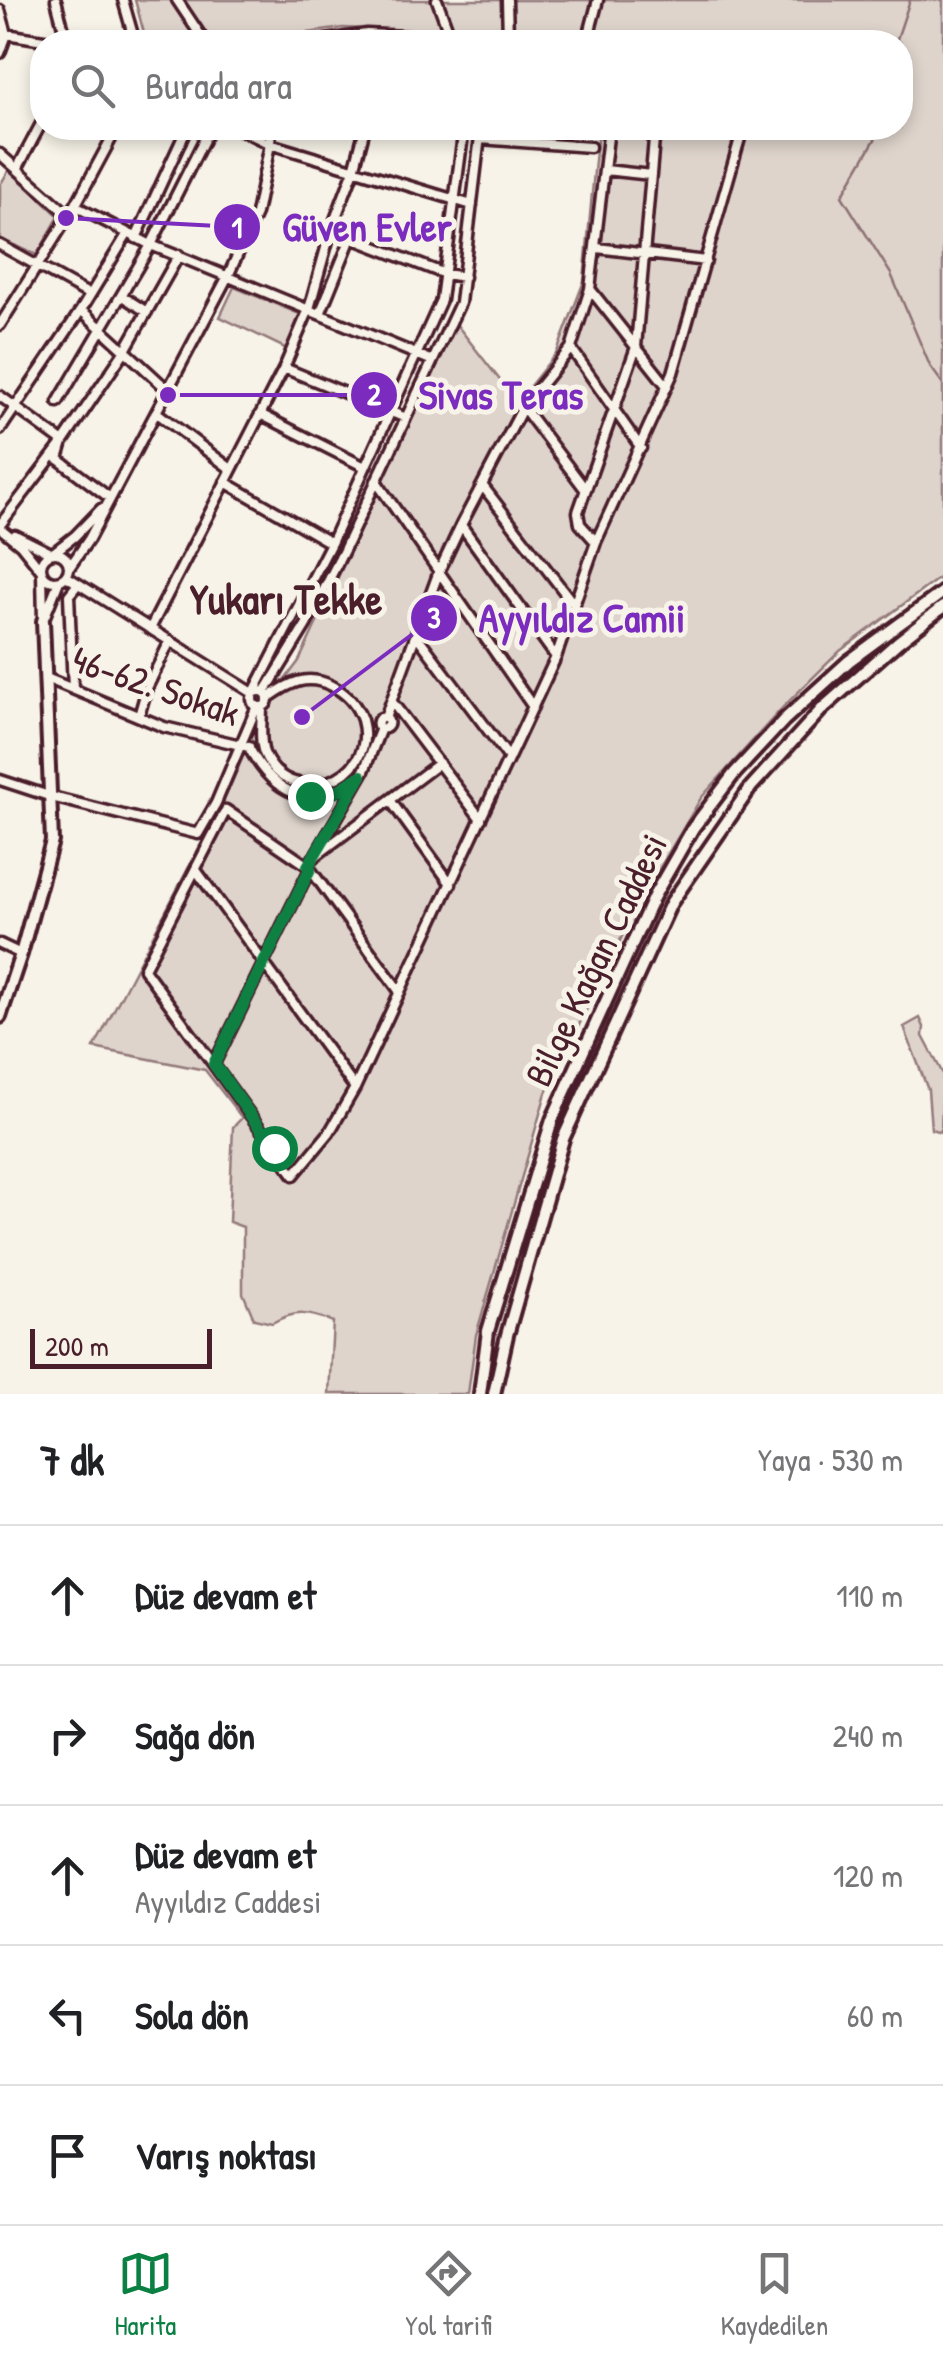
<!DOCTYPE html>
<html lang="tr">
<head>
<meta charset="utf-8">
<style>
	:root { --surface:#fff; --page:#f6f6f6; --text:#202124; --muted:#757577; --line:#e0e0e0; --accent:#0b8043 }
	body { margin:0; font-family:"Patrick Hand",sans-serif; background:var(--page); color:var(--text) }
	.scale { position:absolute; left:30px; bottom:25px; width:182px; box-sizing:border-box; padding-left:10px; border:5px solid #4a1f2b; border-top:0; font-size:28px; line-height:35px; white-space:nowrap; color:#4a1f2b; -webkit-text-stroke:8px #f7f3e8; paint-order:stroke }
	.stop { position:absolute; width:30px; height:30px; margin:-22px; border:8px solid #0b8043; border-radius:50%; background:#fff }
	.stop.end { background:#0b8043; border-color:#fff; box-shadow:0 2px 10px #0008 }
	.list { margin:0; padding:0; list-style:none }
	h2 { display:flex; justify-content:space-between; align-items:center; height:130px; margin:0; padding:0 40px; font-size:42px }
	h2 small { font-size:32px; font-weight:400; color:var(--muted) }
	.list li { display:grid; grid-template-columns:65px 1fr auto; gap:30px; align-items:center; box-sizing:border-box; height:140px; padding:0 40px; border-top:2px solid var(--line) }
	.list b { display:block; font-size:38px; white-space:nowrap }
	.list p { margin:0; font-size:32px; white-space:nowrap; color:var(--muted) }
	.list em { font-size:32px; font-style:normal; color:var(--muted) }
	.icon { flex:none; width:55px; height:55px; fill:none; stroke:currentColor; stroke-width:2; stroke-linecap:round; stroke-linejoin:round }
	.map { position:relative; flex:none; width:943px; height:1394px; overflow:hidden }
	.search { position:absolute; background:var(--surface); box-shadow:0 5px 15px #0003; left:30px; right:30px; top:30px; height:110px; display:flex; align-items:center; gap:25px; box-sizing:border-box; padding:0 35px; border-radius:40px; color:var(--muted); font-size:38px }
	.sheet { height:830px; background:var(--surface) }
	nav { display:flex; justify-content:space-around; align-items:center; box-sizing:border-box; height:140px; border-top:2px solid var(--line); background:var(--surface); font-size:28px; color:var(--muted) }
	nav a { display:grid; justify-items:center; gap:5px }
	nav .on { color:var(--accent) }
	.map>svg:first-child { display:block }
	.green { fill:#ded4cc; stroke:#947a7c; stroke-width:2.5 }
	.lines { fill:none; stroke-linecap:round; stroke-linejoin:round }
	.stream { stroke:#8e7275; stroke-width:2.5 }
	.street-casing { stroke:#4a1f2b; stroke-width:15 }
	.secondary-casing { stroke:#4a1f2b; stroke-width:18 }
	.street { stroke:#f7f3e8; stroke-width:8 }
	.secondary { stroke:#f7f3e8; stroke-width:10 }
	.route { stroke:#0b8043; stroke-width:12 }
	.labels { text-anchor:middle; stroke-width:10; stroke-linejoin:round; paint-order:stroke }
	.street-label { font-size:38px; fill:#4a1f2b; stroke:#f7f3e8 }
	.quarter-label { font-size:42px; font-weight:bold; fill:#4a1f2b; stroke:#f7f3e8 }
	.leader { fill:none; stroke:#7b2cbf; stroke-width:4 }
	.callout-dot { fill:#7b2cbf; stroke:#f7f3e8; stroke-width:4 }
	.mark-label { font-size:30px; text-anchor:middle; font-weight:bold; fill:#fff }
	.callout-label { font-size:40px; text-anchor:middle; font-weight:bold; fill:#7b2cbf; stroke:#f7f3e8; stroke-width:10; stroke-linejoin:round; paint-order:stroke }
</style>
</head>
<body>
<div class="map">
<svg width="943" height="1394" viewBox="0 0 943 1394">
	<rect width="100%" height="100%" fill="#f7f3e8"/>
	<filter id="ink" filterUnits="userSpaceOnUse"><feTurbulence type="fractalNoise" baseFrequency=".01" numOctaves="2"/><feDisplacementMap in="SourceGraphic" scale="20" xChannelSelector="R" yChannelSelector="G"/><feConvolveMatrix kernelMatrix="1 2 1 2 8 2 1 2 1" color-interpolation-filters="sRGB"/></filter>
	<g filter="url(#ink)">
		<path class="green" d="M135 0H943V575L840 651 783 707 701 798 636 908 546 1093 476 1335 468 1394H329L333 1322C308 1312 296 1310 272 1323L254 1319 243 1293V1227L229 1222 233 1127 242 1118 205 1070 94 1048 225 798 246 750 254 721 299 661 456 324 517 402 557 352 584 281 598 128H900V42H586L579 38 343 28 250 41 154 42 144 33Z
			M9 170 59 216 37 255 0 239V185Z
			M234 287 302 315 287 349 220 317Z
			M920 1018 924 1027 923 1036 943 1074 941 1132 931 1129 928 1090 904 1027Z"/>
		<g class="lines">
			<path class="stream" d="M896 42 910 0
				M878 128 877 136 842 196 891 274 930 366 943 384"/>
			<g class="street-casing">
				<path id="street" d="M56 0 67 42
					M123 0 135 42
					M177 0 205 42
					M437 0 448 30 460 34
					M507 0 508 37
					M0 10 7 34 0 53
					M0 33 56 42
					M514 37 581 42
					M312 42 367 34 519 42
					M587 42 598 0
					M271 128 270 144 472 205
					M480 139 590 147
					M0 154 69 215
					M17 169 42 122
					M605 170 651 175
					M75 206 151 245 433 361
					M331 230 445 274 464 277
					M136 238 187 128
					M0 245 90 295
					M597 248 706 261
					M590 289 667 386
					M122 296 147 312
					M81 310 168 390
					M320 314 351 238
					M0 325 75 206 117 128
					M571 348 641 448
					M284 368 406 418
					M0 396 63 442 58 459 110 498
					M58 402 151 245 210 128
					M523 407 585 489
					M156 412 231 469
					M260 414 365 467
					M0 430 81 310 128 233
					M376 481 533 707
					M225 482 331 543
					M482 485 575 606
					M0 525 63 442 124 352 179 255
					M461 525 556 657
					M0 528 21 545 41 570
					M15 535 51 553
					M596 542 580 524 578 512 636 347 655 128
					M41 567a14 14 0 1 1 28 0a14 14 0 1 1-28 0Z
					M53 553 75 536 101 509
					M69 568 89 539 228 276 256 214 270 144 237 128
					M42 572 43 621
					M66 576 253 693
					M45 616 59 581
					M150 629 284 368 309 309 331 230 354 170 365 128
					M417 636 509 758
					M46 678 164 727 249 747
					M73 689 69 595 78 584
					M252 699a8 8 0 1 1 16 0a8 8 0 1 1-16 0Z
					M254 692 331 543 441 300 464 128
					M265 692 306 625 344 550 460 303 481 128
					M392 702 481 819
					M262 707C262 721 259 739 264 753 288 812 379 781 362 720 357 705 346 693 332 686 307 673 289 683 268 698
					M139 716 147 688 170 641
					M377.5 723a5.5 5.5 0 1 1 11 0a5.5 5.5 0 1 1-11 0Z
					M385 718 438 574 461 525 523 407 571 348 590 289 609 128
					M248 746C274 795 308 811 357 779
					M0 780 52 797 198 834 216 803 257 706
					M390 800 451 884
					M226 810 144 969 294 1175 329 1133 355 1088 556 657 596 542 673 373 743 128
					M226 810 308 866 400 992
					M316 854 364 771 381 728
					M313 858 439 763
					M196 870 355 1088
					M0 944 21 954
					M214 1064 310 869"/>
			</g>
			<g class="secondary-casing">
				<path id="secondary" d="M0 1017 21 954 52 841 43 621
					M480 1394 488 1331 552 1120 654 896 693 828 734 774 784 720 849 661 943 592
					M494 1394 507 1335 563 1139 671 903 751 787 822 709 898 642 943 607"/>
			</g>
			<use href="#street" class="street"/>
			<use href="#secondary" class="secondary"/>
		</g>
	</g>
	<g class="lines" filter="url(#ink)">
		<path class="route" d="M274 1148 214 1064 310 869 308 866 361 776 336 792 310 796"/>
	</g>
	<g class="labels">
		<g class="street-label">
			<text transform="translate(156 686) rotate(19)" y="13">46-62. Sokak</text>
			<text transform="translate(596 960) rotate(-64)" y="13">Bilge Kağan Caddesi</text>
		</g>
		<g class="quarter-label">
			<text x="286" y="614">Yukarı Tekke</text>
		</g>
	</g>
	<path class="leader" d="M66 218L237 227M168 395L374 395M302 717L434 618"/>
	<g class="callout-dot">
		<circle cx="66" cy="218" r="10"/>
		<circle cx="168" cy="395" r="10"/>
		<circle cx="302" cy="717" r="10"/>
		<circle cx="237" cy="227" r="25"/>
		<circle cx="374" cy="395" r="25"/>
		<circle cx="434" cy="618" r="25"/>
	</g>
	<g class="mark-label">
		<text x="237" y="238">1</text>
		<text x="374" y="405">2</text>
		<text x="434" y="628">3</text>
	</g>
	<g class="callout-label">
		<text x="367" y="241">Güven Evler</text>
		<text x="501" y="409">Sivas Teras</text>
		<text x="582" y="632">Ayyıldız Camii</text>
	</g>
</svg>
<div class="scale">200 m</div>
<div class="stop" style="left:274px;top:1148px"></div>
<div class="stop end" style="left:310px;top:796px"></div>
<div class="search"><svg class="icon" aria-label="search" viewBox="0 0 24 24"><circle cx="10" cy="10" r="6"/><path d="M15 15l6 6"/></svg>Burada ara</div>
</div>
<section class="sheet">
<h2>7 dk<small>Yaya · 530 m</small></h2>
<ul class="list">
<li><svg class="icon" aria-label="ahead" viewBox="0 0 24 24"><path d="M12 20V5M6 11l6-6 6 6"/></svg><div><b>Düz devam et</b></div><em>110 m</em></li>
<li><svg class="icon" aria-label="right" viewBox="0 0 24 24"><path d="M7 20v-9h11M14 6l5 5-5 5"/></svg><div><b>Sağa dön</b></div><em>240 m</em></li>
<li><svg class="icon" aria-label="ahead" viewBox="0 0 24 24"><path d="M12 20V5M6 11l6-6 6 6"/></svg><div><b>Düz devam et</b><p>Ayyıldız Caddesi</p></div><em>120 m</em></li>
<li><svg class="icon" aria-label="left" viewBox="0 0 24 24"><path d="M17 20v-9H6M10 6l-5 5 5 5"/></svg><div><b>Sola dön</b></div><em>60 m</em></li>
<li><svg class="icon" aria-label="arrive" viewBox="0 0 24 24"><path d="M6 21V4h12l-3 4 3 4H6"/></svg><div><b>Varış noktası</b></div></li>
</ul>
</section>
<nav>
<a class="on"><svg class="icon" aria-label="map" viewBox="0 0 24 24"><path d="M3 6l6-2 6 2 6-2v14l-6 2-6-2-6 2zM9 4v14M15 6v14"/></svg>Harita</a>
<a><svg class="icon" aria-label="directions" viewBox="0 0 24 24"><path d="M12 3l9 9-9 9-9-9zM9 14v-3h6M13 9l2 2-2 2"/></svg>Yol tarifi</a>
<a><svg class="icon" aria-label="saved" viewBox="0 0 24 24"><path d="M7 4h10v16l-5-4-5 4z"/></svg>Kaydedilen</a>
</nav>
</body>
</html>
